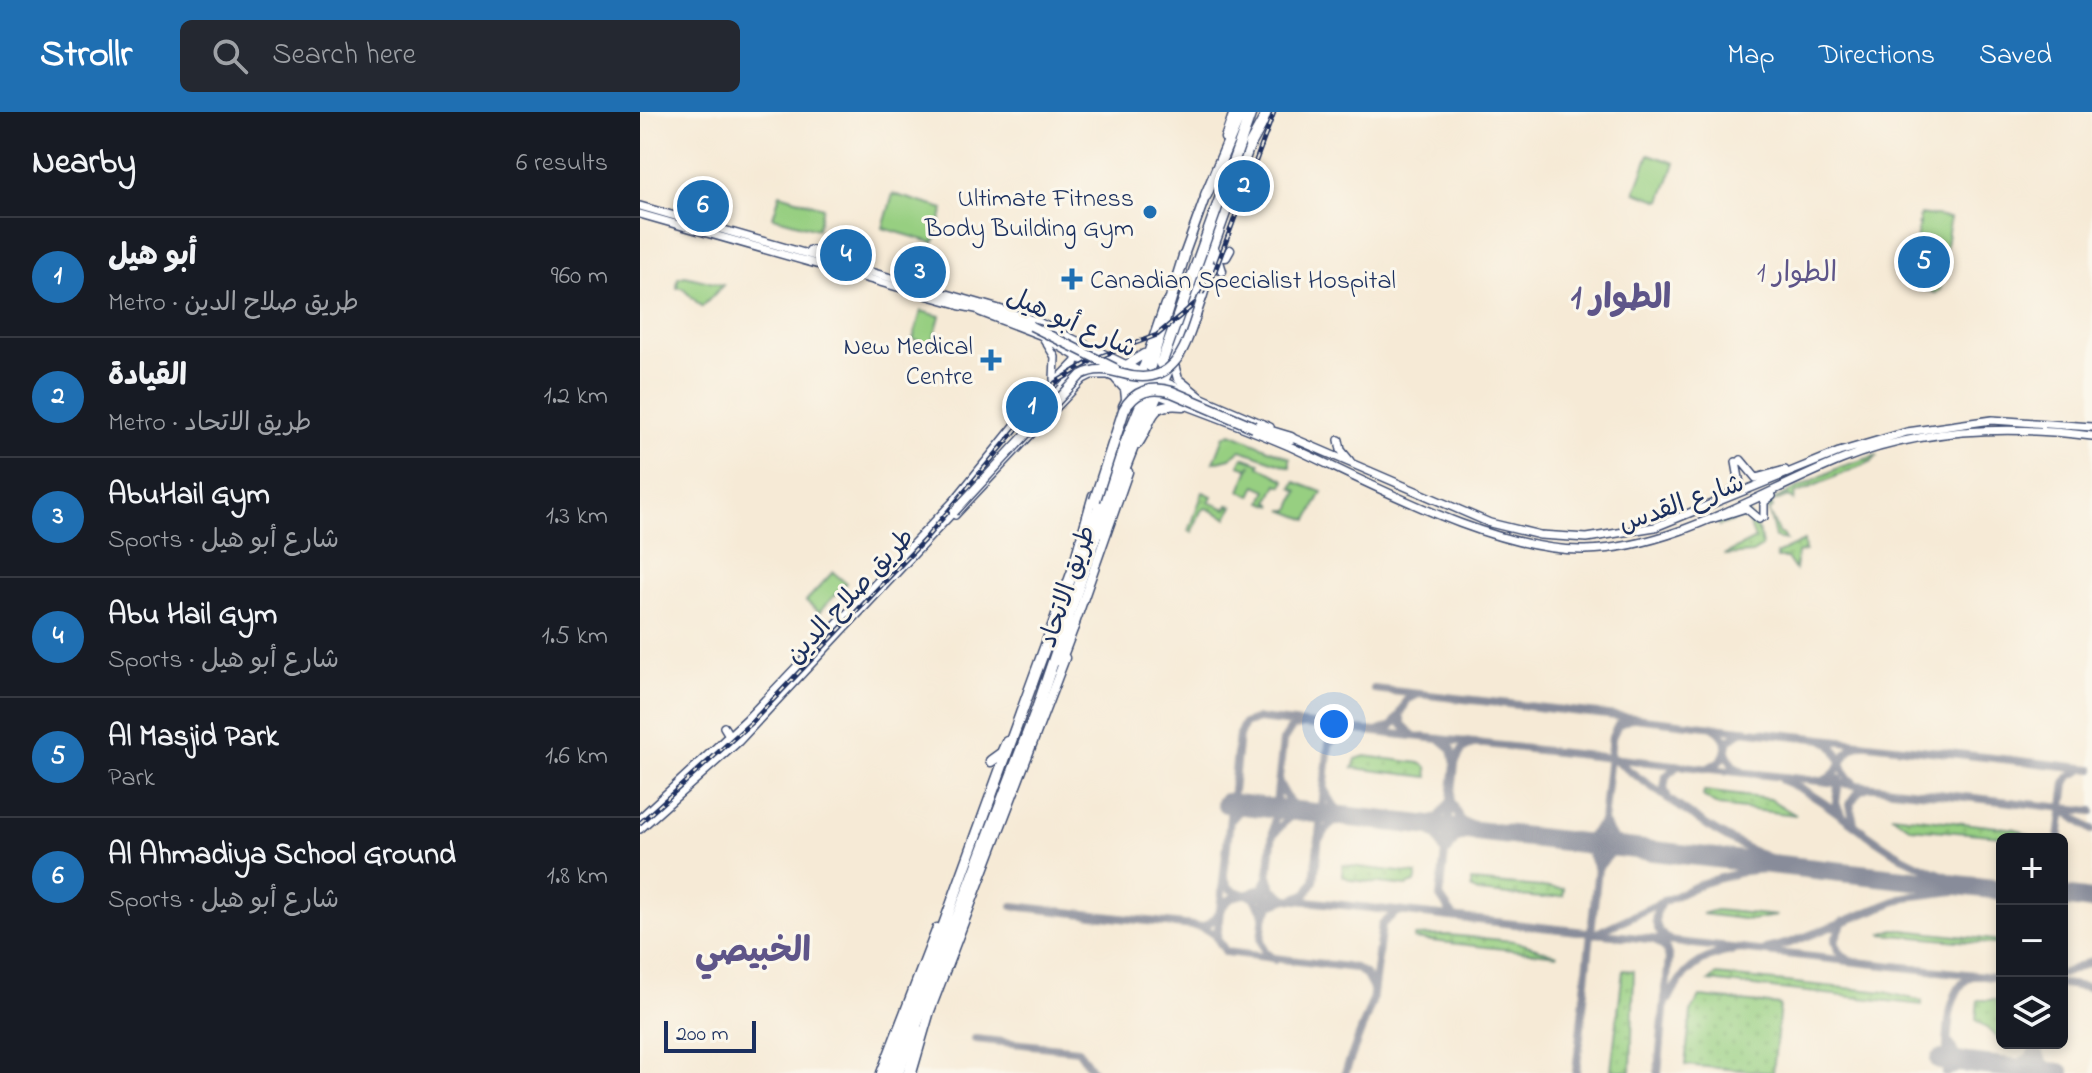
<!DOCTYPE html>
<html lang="en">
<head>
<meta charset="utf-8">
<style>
	:root { --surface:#171b24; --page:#242831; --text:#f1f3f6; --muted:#9ea1a6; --line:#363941; --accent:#1f6fb2 }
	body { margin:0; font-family:"Indie Flower","Playpen Sans Arabic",sans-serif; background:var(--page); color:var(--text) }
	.controls { position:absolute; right:24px; bottom:24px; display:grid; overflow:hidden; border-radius:12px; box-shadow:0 4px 12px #0003 }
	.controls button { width:72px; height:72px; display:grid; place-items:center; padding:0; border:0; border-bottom:2px solid var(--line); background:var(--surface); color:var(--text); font:40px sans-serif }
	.scale { position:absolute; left:24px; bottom:20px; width:92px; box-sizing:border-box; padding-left:8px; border:4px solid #1b2f5e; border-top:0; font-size:22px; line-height:28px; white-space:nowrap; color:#1b2f5e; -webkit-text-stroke:6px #fbf7ec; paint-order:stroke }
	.you { position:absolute; left:694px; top:612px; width:28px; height:28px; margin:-20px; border:6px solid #fff; border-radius:50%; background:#1a73e8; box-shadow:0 0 0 12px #1a73e833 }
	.badge { display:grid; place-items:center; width:52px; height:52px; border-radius:50%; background:var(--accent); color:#fff; font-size:26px; font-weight:700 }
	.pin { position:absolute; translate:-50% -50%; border:4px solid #fff; box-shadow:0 2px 8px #0006 }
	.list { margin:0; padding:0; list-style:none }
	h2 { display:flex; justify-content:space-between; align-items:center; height:104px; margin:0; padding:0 32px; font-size:34px }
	h2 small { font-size:26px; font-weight:400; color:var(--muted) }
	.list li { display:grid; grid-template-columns:52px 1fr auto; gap:24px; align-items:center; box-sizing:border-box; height:120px; padding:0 32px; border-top:2px solid var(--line) }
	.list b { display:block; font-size:30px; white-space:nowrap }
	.list p { margin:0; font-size:26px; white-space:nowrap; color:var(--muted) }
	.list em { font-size:26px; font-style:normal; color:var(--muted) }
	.icon { flex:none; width:44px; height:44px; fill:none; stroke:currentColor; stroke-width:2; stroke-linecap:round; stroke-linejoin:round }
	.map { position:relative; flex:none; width:1452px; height:961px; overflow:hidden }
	header { display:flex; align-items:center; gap:48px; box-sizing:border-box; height:112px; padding:0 40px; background:var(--accent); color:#fff }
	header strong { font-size:38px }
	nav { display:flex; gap:44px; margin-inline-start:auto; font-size:28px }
	.search { width:560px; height:72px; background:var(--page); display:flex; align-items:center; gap:20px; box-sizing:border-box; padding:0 28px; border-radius:12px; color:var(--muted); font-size:30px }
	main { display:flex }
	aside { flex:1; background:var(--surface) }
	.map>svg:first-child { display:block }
	.grass { fill:url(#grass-dots); stroke:#597f70; stroke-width:2 }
	.green { fill:#97cf81; stroke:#597f70; stroke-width:2 }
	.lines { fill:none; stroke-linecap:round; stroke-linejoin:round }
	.taxiway { stroke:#888c9a; stroke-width:8 }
	.runway { stroke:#888c9a; stroke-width:20 }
	.secondary-casing { stroke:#3c4b70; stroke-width:10 }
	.primary-casing { stroke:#3c4b70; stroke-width:11 }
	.motorway-casing { stroke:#3c4b70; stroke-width:13 }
	.secondary { stroke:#fff; stroke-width:7 }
	.primary { stroke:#fff; stroke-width:8 }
	.motorway { stroke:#fff; stroke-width:10 }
	.rail-casing { stroke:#1b2f5e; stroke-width:5 }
	.rail { stroke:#fbf7ec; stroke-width:2; stroke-dasharray:6; stroke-linecap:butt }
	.primary-bridge-casing { stroke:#3c4b70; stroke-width:11; stroke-linecap:butt }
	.motorway-bridge-casing { stroke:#3c4b70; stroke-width:13; stroke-linecap:butt }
	.primary-bridge { stroke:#fff; stroke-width:8 }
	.motorway-bridge { stroke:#fff; stroke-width:10 }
	.poi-dot { fill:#1f6fb2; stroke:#fbf7ec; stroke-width:3 }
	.labels { text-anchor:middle; stroke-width:6; stroke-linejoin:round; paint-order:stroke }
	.poi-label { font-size:26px; fill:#1b2f5e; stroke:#fbf7ec; text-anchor:end }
	.street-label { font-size:26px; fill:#1b2f5e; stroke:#fbf7ec }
	.neighbourhood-label { font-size:28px; fill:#5e5589; stroke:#fbf7ec }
	.district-label { font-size:34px; font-weight:bold; fill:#5e5589; stroke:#fbf7ec }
</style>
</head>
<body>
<header>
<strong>Strollr</strong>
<div class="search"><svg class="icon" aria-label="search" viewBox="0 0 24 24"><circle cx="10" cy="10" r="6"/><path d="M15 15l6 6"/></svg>Search here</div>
<nav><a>Map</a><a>Directions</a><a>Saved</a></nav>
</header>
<main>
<aside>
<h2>Nearby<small>6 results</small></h2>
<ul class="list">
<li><span class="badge">1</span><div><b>أبو هيل</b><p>Metro · طريق صلاح الدين</p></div><em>960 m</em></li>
<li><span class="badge">2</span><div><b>القيادة</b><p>Metro · طريق الاتحاد</p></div><em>1.2 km</em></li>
<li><span class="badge">3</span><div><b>AbuHail Gym</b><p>Sports · شارع أبو هيل</p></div><em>1.3 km</em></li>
<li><span class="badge">4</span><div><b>Abu Hail Gym</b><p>Sports · شارع أبو هيل</p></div><em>1.5 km</em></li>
<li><span class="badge">5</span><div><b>Al Masjid Park</b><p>Park</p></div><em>1.6 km</em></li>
<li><span class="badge">6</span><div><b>Al Ahmadiya School Ground</b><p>Sports · شارع أبو هيل</p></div><em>1.8 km</em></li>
</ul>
</aside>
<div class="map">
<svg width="1452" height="961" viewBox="0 0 1452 961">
	<defs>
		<pattern id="grass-dots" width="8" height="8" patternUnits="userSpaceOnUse" patternTransform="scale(2)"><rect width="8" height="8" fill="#97cf81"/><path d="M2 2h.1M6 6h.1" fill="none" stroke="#82b272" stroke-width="1.8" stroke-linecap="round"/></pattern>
	</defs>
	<rect width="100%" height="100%" fill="#fbf7ec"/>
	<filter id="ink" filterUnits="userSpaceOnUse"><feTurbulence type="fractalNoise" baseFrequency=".0125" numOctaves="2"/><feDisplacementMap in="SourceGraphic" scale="16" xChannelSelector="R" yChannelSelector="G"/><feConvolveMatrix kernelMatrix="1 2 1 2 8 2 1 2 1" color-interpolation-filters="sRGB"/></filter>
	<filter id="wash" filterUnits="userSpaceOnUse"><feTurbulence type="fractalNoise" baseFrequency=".006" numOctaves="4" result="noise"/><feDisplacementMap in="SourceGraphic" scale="32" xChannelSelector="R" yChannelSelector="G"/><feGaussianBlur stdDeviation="1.8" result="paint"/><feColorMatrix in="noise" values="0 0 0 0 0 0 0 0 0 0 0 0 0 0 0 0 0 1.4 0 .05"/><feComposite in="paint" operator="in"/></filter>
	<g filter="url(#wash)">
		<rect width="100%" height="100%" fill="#f6ead6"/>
		<path class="grass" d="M1238 343 1230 350 1155 382 1154 389 1148 384 1131 391 1133 396 1128 398 1139 422H1143L1146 428 1135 426 1127 391 1200 355Z
			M563 380 572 384 569 390 586 397 588 393 593 394 587 406 566 396 561 399 552 420 549 419Z
			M1107 399 1120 422 1122 435 1112 441 1084 443 1115 427 1107 407 1101 406 1079 414 1078 410Z
			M1164 429 1165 439 1157 441 1155 458 1147 446H1137L1136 442Z
			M725 644 780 651 787 655 788 665 713 656 716 647Z
			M1064 679 1130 687 1156 703 1078 694 1063 684Z
			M1251 703 1376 717 1396 727 1271 716Z
			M703 753 777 762 775 771 766 774 711 768 702 763Z
			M831 769 924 777 923 784 901 786 838 780 831 776Z
			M1076 798 1137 804 1111 808 1062 802Z
			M1254 817 1362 829V833L1241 822Z
			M808 823 874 829 918 843 774 827V824Z
			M983 858 994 859 991 960 971 958Z
			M1076 863 1245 880 1282 889V893L1069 869Z
			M1060 885 1140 893 1133 961 1045 953 1051 900Z
			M1338 888H1362V928L1336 908Z"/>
		<path class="green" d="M1009 42 1035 51 1021 89 995 80Z
			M140 82 183 95 177 117 133 105Z
			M253 82 304 97 294 131 243 116Z
			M53 83 88 93 84 108 49 98Z
			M1280 102 1310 106 1300 178 1296 181 1270 174Z
			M45 164 83 173 62 195 42 176H37L38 166Z
			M281 199 300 204 292 233 273 227Z
			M591 321 650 346V355L601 338 590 346 574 350 584 324Z
			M603 345 620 351 619 354 645 368 643 374 637 372 629 389 634 394 622 390 627 378 616 373 611 384 600 379 611 352 608 356 599 353Z
			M655 370 682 380 668 408 643 398H650L658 379 652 376Z
			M193 460 206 471 179 500 166 489Z"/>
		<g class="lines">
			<path class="taxiway" d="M734 577 1452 657
				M739 619 752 614 760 603
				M772 622 762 612 760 603 767 588 779 582
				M800 627 812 637 815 652 800 785 814 805
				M1186 629C1205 639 1197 660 1214 671
				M974 648C1031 687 1080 731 1146 752
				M815 651 823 636 835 631
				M1070 655C1090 647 1092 626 1073 615
				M1101 659 1093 654 1086 640 1089 628 1102 619
				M1199 667 1196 691 1200 700
				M1142 668C1179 683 1207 709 1240 731 1273 754 1308 766 1347 776
				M1185 668C1204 660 1200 637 1222 632
				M640 673 650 691 666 699
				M1029 688 1024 677 1026 664 1038 654
				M1423 697 1452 718
				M591 708 601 697 612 693
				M1214 711 1210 692 1219 679 1228 675
				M635 721 648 706 665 700
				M680 726 692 711 713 705 697 698 685 679
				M1419 727 1426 671 1430 664 1442 658
				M803 738 798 726 780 712 798 706 809 691
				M808 739 815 728 839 719 820 708 813 692
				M956 754 950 740 931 729 949 725 961 712
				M959 755 972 740 988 736 974 728 965 713
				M629 764 633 777 647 787 631 793 625 804 615 787 608 783 623 775Z
				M1422 774 1431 783 1443 787 1422 793
				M603 782 1362 866
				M656 786 667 781 674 769 689 632 704 618
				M1023 789C1011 803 1014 819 1029 828
				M373 794 562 815 574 822 586 840 715 856 725 862 733 877
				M1203 809 1195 828 1198 839 1209 848
				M562 815C583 806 577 788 603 782L590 777 584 765
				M954 822 1063 771 1105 759 1151 754
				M577 826 599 623 604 612 618 607 1452 699
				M1015 828 1026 837 1029 846 1018 961
				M1126 837 1150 831 1266 785 1338 776
				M635 848 625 840 621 828 643 629 652 615 660 613
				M1422 862 1452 849
				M1422 872 1452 876
				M1029 887C1041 860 1062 844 1091 839
				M335 927 438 938 454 961
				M1370 955 1389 945 1396 931 1403 949 1417 961
				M705 961 732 890 742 812 757 800
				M936 961 972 625 978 613 992 606
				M1306 961C1308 932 1304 875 1334 863
				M1308 961 1327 951 1317 946 1311 933
				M1393 961 1396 940"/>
			<path class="runway" d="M586 691 1362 778
				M1422 784 1452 788
				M1300 948 1420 961"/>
		</g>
	</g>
	<g filter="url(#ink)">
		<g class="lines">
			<g class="secondary-casing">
				<path id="secondary" d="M0 94 356 196 396 209 505 262
					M0 102 321 193
					M193 128 195 143 202 147
					M170 138H179L189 125
					M340 200 400 223 468 263 498 275
					M404 227 415 245 414 267
					M520 268 630 315
					M513 281C558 298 605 315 649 334 732 372 854 440 945 438 1035 436 1119 381 1201 348 1281 316 1367 313 1452 324
					M387 316 433 263 437 242
					M648 324 850 411 900 423 947 426 1015 415 1199 340 1267 320 1352 308 1452 315
					M699 328 701 338 710 349
					M1101 348 1116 366 1145 358
					M1090 379 1100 372 1096 350
					M315 403 443 267 451 263H467
					M1124 405V390L1132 384
					M1071 407 1106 396 1119 407
					M84 615 92 628
					M0 706 107 607 314 389 381 306 441 244
					M0 717 98 630 316 397
					M267 961 281 918"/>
			</g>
			<g class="primary-casing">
				<path id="primary" d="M585 26 594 0
					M576 140 582 159
					M579 145H586L590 138
					M543 146 567 80
					M562 186 572 154
					M319 193 358 201 391 214
					M533 249 538 267 560 285
					M485 254 504 242
					M476 267 485 277 486 287
					M494 274 524 269
					M483 294 504 253 525 192
					M513 295 533 249 611 31
					M498 332C515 308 507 290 543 294
					M434 450 453 383
					M433 517 488 360
					M241 961 297 816
					M272 961 290 899 425 546"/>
			</g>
			<g class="motorway-casing">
				<path id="motorway" d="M610 33 628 0
					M566 83 601 0
					M521 252 611 0
					M510 254 544 144
					M614 315 651 326
					M459 421 511 289
					M420 549 434 512
					M351 649 362 641 367 630
					M250 961 434 456 503 288
					M258 961 398 594 459 414"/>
			</g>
			<use href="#secondary" class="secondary"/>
			<use href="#primary" class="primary"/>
			<use href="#motorway" class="motorway"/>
			<g class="rail-casing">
				<path id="rail" d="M0 711 113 609 286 426 415 271 456 246 517 223 557 190 575 159 634 0"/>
			</g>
			<use href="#rail" class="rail"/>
			<g class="primary-bridge-casing">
				<path id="primary-bridge" d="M391 214 475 256
					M314 400 441 263C456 255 468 258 483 262 540 278 547 227 562 186"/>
			</g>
			<g class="motorway-bridge-casing">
				<path id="motorway-bridge" d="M455 388 484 298C494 279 512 274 532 280L614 315"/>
			</g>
			<use href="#primary-bridge" class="primary-bridge"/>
			<use href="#motorway-bridge" class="motorway-bridge"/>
		</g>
	</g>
	<g class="poi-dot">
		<circle cx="510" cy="100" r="8"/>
		<path d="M428 155h8v8h8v8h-8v8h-8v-8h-8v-8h8z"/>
		<path d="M347 236h8v8h8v8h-8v8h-8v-8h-8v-8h8z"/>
	</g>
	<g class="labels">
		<g class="poi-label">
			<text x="494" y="94">Ultimate Fitness<tspan x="494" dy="30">Body Building Gym</tspan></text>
			<text x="450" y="176" text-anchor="start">Canadian Specialist Hospital</text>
			<text x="333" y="242">New Medical<tspan x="333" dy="30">Centre</tspan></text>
		</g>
		<g class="street-label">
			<text transform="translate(432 209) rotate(24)" y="9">شارع أبو هيل</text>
			<text transform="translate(1041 390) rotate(-19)" y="9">شارع القدس</text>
			<text transform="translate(426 474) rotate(-71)" y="9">طريق الاتحاد</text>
			<text transform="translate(209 483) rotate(-47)" y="9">طريق صلاح الدين</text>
		</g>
		<g class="neighbourhood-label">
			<text x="1157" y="169">الطوار 1</text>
		</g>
		<g class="district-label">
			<text x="981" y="196">الطوار 1</text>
			<text x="113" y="849">الخبيصي</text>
		</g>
	</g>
</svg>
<div class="controls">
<button>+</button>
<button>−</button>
<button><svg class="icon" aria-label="layers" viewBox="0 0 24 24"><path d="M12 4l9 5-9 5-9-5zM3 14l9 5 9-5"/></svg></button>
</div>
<div class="scale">200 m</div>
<div class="you"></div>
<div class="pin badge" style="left:392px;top:295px">1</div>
<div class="pin badge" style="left:604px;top:74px">2</div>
<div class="pin badge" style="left:280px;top:160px">3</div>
<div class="pin badge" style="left:206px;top:143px">4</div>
<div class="pin badge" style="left:1284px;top:150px">5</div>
<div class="pin badge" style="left:63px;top:94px">6</div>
</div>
</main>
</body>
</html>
